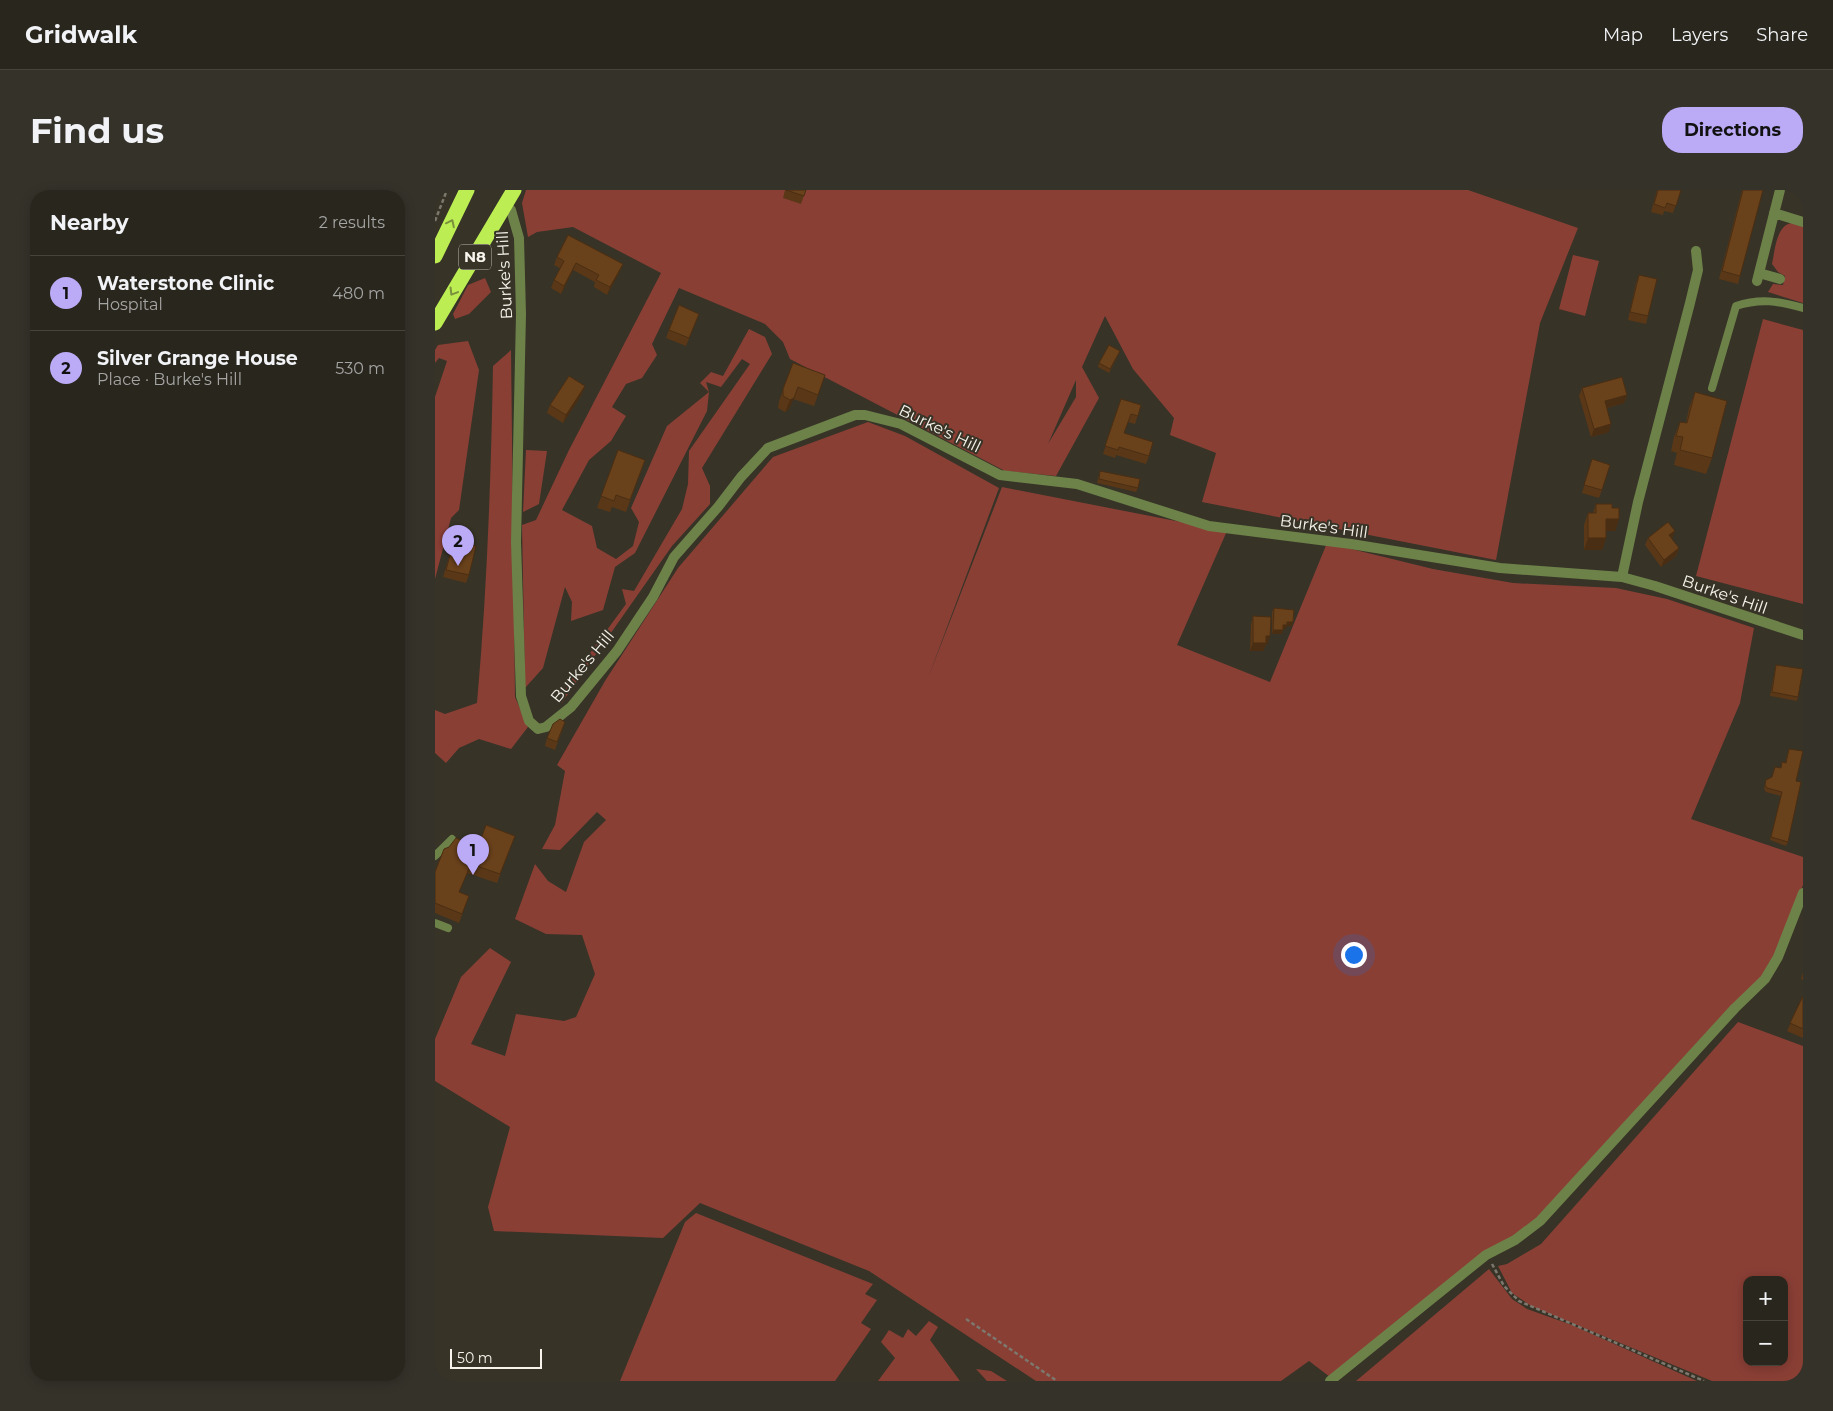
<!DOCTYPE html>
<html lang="en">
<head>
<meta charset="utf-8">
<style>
	:root { --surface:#29261d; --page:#35322a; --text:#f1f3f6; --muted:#a5a5a4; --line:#45433b; --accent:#bbaaf6 }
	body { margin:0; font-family:Montserrat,sans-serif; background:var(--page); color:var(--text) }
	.controls { position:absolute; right:15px; bottom:15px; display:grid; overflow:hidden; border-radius:10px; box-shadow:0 2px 12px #0003 }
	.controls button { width:45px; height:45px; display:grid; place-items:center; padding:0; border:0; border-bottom:1px solid var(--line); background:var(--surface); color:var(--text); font:25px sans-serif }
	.scale { position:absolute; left:15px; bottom:12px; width:92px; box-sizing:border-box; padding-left:5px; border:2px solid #f6f4ec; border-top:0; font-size:14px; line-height:18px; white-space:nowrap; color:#f6f4ec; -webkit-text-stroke:4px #373327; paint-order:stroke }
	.you { position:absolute; left:918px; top:764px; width:18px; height:18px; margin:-12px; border:4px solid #fff; border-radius:50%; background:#1a73e8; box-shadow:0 0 0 8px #1a73e833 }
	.badge { display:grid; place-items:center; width:32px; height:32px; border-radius:50%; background:var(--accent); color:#111; font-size:16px; font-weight:700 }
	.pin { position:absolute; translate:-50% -41px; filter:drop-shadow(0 1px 2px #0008) }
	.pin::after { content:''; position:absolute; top:26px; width:18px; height:15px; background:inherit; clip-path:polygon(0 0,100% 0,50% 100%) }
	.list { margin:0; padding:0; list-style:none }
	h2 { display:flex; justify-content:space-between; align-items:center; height:65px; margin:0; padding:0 20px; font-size:21px }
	h2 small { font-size:16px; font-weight:400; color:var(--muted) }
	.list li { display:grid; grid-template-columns:32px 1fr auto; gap:15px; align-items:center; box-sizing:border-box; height:75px; padding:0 20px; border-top:1px solid var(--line) }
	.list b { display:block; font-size:19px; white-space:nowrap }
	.list p { margin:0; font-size:16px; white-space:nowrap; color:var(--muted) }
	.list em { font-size:16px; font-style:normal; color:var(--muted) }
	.map { position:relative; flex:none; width:1368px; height:1191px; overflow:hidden; border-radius:20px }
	header { display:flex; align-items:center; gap:30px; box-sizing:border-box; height:70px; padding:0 25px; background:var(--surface); border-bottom:1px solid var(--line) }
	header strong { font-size:24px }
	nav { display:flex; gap:28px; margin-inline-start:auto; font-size:18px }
	.intro { display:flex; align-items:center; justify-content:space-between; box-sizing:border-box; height:120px; padding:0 30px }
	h1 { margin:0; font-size:35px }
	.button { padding:12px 22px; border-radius:20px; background:var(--accent); color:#111; font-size:18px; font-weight:700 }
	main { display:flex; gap:30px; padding:0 30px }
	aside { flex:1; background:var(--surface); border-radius:20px; box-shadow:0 2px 12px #0003 }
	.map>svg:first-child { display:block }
	.green { fill:#8a3f35; fill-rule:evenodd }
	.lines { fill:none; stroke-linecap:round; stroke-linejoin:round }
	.path { stroke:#7c786e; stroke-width:2.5; stroke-dasharray:4 2.5; stroke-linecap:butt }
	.lane { stroke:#6d8249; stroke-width:8 }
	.street { stroke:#6d8249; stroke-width:10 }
	.highway { stroke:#bcee53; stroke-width:15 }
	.wall { fill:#5a3817 }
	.shaded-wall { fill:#4a2e13 }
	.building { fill:#69411b; stroke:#4a2e13 }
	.oneway { stroke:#7a903d }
	.labels { text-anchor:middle; stroke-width:4; stroke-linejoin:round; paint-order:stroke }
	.shield { fill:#373327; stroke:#bdbab1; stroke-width:1 }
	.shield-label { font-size:15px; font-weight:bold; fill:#f6f4ec }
	.street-label { font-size:16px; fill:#f6f4ec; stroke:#373327 }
</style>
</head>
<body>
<header>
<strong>Gridwalk</strong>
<nav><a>Map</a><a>Layers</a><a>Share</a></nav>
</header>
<div class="intro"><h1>Find us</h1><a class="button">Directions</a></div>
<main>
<aside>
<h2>Nearby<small>2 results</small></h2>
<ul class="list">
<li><span class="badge">1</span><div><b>Waterstone Clinic</b><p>Hospital</p></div><em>480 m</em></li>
<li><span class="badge">2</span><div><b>Silver Grange House</b><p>Place · Burke's Hill</p></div><em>530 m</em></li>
</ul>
</aside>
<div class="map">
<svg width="1368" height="1191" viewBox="0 0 1368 1191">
	<rect width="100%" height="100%" fill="#373327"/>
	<path class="green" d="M91 0H1033L1143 38 1105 133 1061 370 767 312 781 263 735 245 739 228 698 179 670 126 647 177 664 208 621 286 570 281 355 169 348 152 330 134 244 98 217 154 222 165 207 188 191 194 177 217 191 226 176 251 154 270 127 320 157 336 162 358 181 369 198 356 204 332 196 318 232 236 274 202 265 193 276 182 288 186 314 139 330 147 337 164 267 278 275 296V314L237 356 126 514 133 493 191 414 187 399 199 401 247 319 253 294 254 261 315 174 307 169 286 197 271 192 274 202 272 221 200 363 180 377 168 420 136 431 137 412 130 397 108 478 90 498 87 335 101 330 134 260 226 83 138 37 102 42 93 47 87 13ZM641 190V207L613 254Z
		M1357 33 1368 37V113L1333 102 1338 94 1348 95 1350 86 1343 82 1337 74C1340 61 1341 35 1357 33Z
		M1138 65 1164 71 1150 126 1124 119Z
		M50 88 56 102 34 124 20 129 18 124 33 95Z
		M1328 129 1368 140V414L1261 386Z
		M33 151 44 180 24 320 16 328 0 389V207L12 171 4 168 0 173V160L3 155Z
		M76 160 80 507 93 537 76 559 44 549 24 558 11 573 0 563V520L10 524 42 513C52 401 56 289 58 176Z
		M433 232 470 246 564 298 493 488 567 297 792 341 742 455 835 492 892 353 998 379 1078 393 1181 398 1232 409 1319 438 1305 513 1256 629 1368 667V695L1334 781 1083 1051 1050 1064 895 1187 874 1171 846 1191H601L434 1081 265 1013 228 1048 59 1041 53 1017 75 937 0 891V849L26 787 55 758 76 772 36 854 70 866 81 824 129 831 141 827 160 784 147 745 111 744 80 729 100 674 113 691 131 702 149 652 171 630 162 622 125 660 107 659 120 635 130 581 122 575 170 491 243 378 338 267Z
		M91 260 112 261 104 314 88 322Z
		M1303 832 1368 856V1191H1277L1096 1116 1077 1103 1063 1076 1072 1074 1106 1054ZM1312 1090H1349V1172H1312Z
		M261 1023 438 1094 430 1104 442 1110 426 1133 436 1139 400 1191H185L250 1032Z
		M1054 1079 1077 1109 1092 1119 1137 1135 1262 1191H921Z
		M494 1131 503 1137 495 1150 525 1191H443L460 1168 446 1152 454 1140 468 1148 473 1139 481 1146Z
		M541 1179 556 1181 572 1191H552Z"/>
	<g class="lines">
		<path class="path" d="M0 31 12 0
			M1057 1074 1069 1096 1084 1111 1269 1191
			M531 1129 622 1191"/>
		<path class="lane" d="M1277 198 1301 116C1325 108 1344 111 1368 118
			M0 666 17 649
			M0 733 13 738"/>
		<path class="street" d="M71 16 76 20 84 48 86 124 81 352 86 506 94 531 103 539 111 537 136 517 182 461 218 407 239 367 283 317 306 287 333 258 420 225H430L466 234 565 285 642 294 774 336 916 354 1065 378 1187 387 1220 396 1368 445
			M1339 23 1368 32
			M1324 83 1345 89
			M1322 91 1345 0
			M1187 387 1203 312 1255 113 1263 80 1261 61
			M895 1191 1051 1065 1080 1050 1105 1031 1300 818 1330 789 1343 767 1368 703"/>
		<path class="highway" d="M0 66 32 0
			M0 133 79 0"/>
	</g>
	<path class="wall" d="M350 0H371L366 14 348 8Z
		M1222 0H1246L1238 23 1229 21 1228 25 1216 22Z
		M1307 0H1328L1305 86 1303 94 1284 89Z
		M1363 0H1368V6L1362 4Z
		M122 67 188 74 185 81 172 105 159 97 160 92 138 80 126 104 116 98 119 90 125 78 119 75Z
		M1204 85 1213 126 1211 134 1193 130 1201 93Z
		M264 124 251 156 231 148 234 140Z
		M685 161 674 183 663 177 664 173Z
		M358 173 390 185 379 216 358 209 354 219 350 222 343 218 344 211Z
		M1147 198 1192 205 1189 213 1172 218 1174 242 1156 247 1144 206Z
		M1260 202 1277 268 1271 284 1239 275 1242 263 1236 261 1239 247 1245 232 1251 233 1254 218Z
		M147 204 128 233 112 223 115 215Z
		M686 209 706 215 700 234 693 232 689 243 714 266 711 274 681 265 680 268 668 264Z
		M183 260 210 270 191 322 177 317 175 322 162 318Z
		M1157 269 1167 300 1164 308 1147 303Z
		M665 281 703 298 701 302 662 293Z
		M1161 314 1177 318 1184 329 1180 341H1171V348L1167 360H1149V335L1153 323H1158Z
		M1213 348 1244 358 1241 366 1226 377 1210 355Z
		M18 354 34 385 31 393 8 387Z
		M839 418 857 436H852L850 439H848L847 444H837V422Z
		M818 426 833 454H831L828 461H815L816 434Z
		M1341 475 1363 507 1362 511 1335 506 1340 479Z
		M130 532 120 560 110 556 112 548Z
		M1354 559 1361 591 1353 652 1351 656 1335 650 1346 606 1331 602 1329 599 1331 590 1337 587 1340 577 1346 578 1347 572 1350 573Z
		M80 646 62 693 32 683 24 702 34 706 24 733 0 723V682L43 657Z
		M1368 782V790L1366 789Z
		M1368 806V848L1352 841Z"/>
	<path class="shaded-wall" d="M141 73 138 80 126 104 129 96Z
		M188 74 185 81 172 105 175 97Z
		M150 196 147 204 128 233 131 225Z
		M1192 205 1189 213 1167 219 1170 211Z
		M359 208 354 219 350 222 355 210Z
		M1176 234 1174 242 1156 247 1159 239Z
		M1171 329H1184L1180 341H1167Z
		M1240 341 1237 349 1234 345Z
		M1153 348H1171L1167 360H1149Z
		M1244 358 1241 366 1226 377 1229 370Z
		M852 432H858L857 436H852L850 439H847L848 435Z
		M838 440H848L847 444H837Z
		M831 446H835L833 454H831L828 461H815L818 453Z"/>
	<path class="building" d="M351 0H371L369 6Z
		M1223 0H1246L1241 16 1232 13 1230 18 1219 14Z
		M1308 0H1328L1305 86 1287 81Z
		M133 45 188 74 175 97 161 90 164 85 141 73 129 96 119 90 129 71 122 67Z
		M1204 85 1222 89 1213 126 1195 122Z
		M244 115 264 124 254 148 234 140Z
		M674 155 685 161 675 179 664 173Z
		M358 173 390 185 383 205 363 197 359 208 355 210 348 206V199Z
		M134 186 150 196 131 225 115 215Z
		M1187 187 1192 205 1170 211 1176 234 1159 239 1147 198Z
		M1260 202 1292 211 1277 268 1245 260 1248 247 1241 246 1245 232 1252 233Z
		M686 209 706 215 703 226 696 224 689 243 718 252 714 266 684 257 683 260 670 256Z
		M183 260 210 270 195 310 181 305 179 311 166 306Z
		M1157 269 1175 275 1167 300 1149 295Z
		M665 281 705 289 703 298 664 289Z
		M1161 314H1177V318H1184V329H1171V348H1153V323H1161Z
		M1233 332 1240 341 1234 345 1244 358 1229 370 1213 348Z
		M27 344 30 354 41 356 34 385 11 380 18 354Z
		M839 418 859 420 858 432H852V435H848V440H838Z
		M818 426 836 427 835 446H831V453H818Z
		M1341 475 1368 479 1363 507 1337 502Z
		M125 529 130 532 122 552 112 548 118 534Z
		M1354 559 1368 561 1361 591 1366 592 1353 652 1336 647 1347 602 1332 598 1330 595 1331 590 1337 587 1340 577 1346 578 1347 572 1351 573Z
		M51 635 80 646 65 684 36 674 24 702 34 706 27 724 0 713V682L9 659 14 657 21 648 43 657Z
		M1368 806V839L1355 833Z"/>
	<defs><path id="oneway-chevron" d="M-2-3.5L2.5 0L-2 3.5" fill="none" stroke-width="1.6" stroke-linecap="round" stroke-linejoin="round" transform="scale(1.25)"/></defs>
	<g class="oneway">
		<use href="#oneway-chevron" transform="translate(16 33) rotate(-64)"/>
		<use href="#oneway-chevron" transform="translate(18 102) rotate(121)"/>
	</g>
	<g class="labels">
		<rect class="shield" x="24" y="54.5" width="32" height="25" rx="4"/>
		<g class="shield-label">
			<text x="40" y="72">N8</text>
		</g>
		<g class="street-label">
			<text transform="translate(69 85) rotate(-93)" y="6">Burke's Hill</text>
			<text transform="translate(505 238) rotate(26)" y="6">Burke's Hill</text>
			<text transform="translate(889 336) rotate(8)" y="6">Burke's Hill</text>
			<text transform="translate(1290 404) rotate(19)" y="6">Burke's Hill</text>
			<text transform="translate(147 476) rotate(-50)" y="6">Burke's Hill</text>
		</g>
	</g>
</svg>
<div class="controls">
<button>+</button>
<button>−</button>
</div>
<div class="scale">50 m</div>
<div class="you"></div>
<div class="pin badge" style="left:38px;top:685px">1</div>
<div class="pin badge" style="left:23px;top:376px">2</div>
</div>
</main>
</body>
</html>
